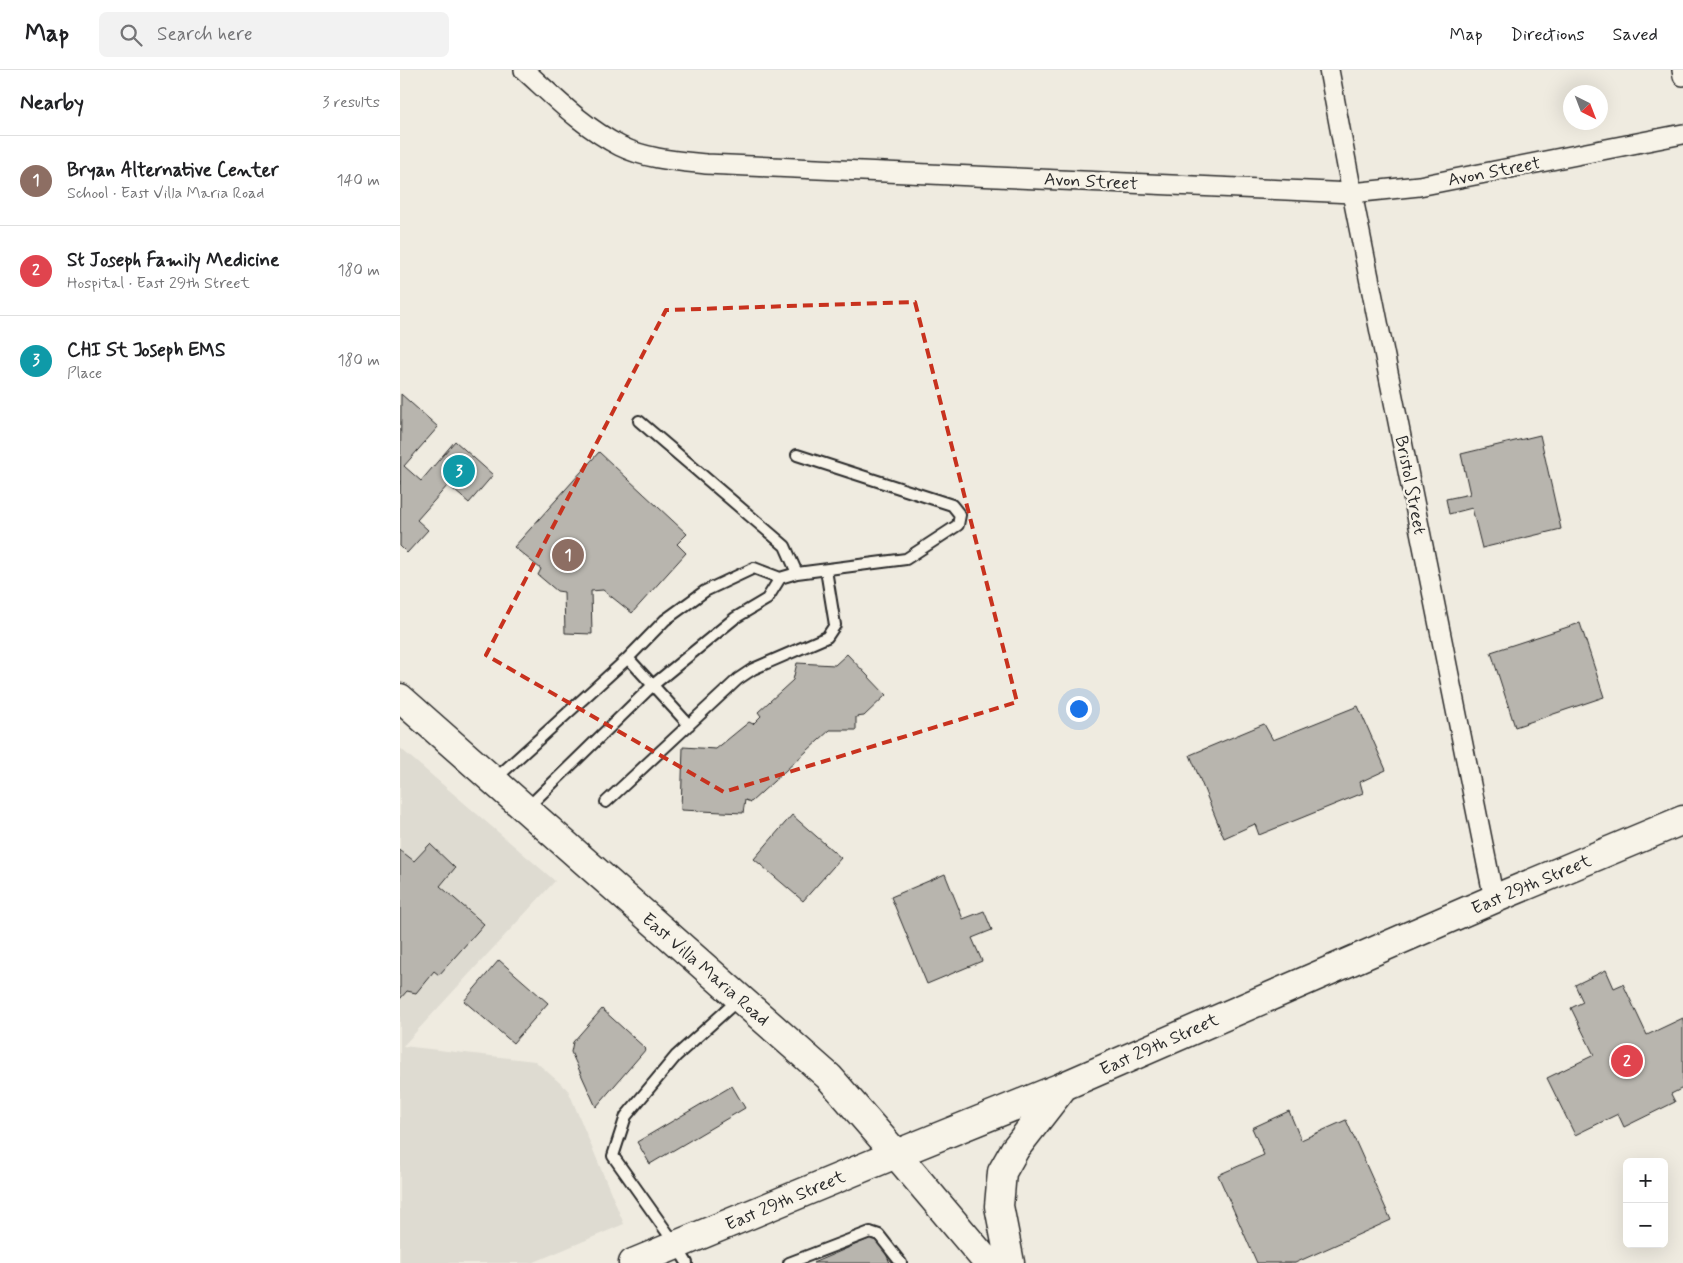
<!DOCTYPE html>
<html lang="en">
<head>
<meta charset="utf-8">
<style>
	:root { --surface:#fff; --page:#f2f2f2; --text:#202124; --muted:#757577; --line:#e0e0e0; --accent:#c8321e }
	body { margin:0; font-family:Mynerve,sans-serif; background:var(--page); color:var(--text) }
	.controls { position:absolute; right:15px; bottom:15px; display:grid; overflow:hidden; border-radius:8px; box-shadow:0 5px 20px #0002 }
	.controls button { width:45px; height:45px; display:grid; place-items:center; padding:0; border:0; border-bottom:1px solid var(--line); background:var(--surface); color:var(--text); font:25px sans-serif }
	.compass { position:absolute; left:1163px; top:15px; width:45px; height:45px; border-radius:50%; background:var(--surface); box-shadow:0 5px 20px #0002; rotate:138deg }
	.you { position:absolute; left:678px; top:638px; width:18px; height:18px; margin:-12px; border:4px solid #fff; border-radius:50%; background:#1a73e8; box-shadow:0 0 0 8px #1a73e833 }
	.badge { display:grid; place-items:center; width:32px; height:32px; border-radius:50%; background:var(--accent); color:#fff; font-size:16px; font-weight:700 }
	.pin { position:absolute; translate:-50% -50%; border:2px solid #fff; box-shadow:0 1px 5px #0006 }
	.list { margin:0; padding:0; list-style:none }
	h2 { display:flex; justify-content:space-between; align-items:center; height:65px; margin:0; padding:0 20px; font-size:21px }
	h2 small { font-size:16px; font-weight:400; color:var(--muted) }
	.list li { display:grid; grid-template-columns:32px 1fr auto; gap:15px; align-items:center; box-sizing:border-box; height:90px; padding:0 20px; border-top:1px solid var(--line) }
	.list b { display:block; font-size:19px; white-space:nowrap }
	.list p { margin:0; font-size:16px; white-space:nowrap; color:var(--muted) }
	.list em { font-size:16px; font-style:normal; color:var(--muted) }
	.icon { flex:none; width:28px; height:28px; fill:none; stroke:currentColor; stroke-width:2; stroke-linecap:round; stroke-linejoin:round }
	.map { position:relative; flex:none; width:1283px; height:1193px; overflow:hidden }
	header { display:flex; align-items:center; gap:30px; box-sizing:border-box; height:70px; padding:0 25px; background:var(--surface); border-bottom:1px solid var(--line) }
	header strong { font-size:24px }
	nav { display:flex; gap:28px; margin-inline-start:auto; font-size:18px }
	.search { width:350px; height:45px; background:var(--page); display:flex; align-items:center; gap:12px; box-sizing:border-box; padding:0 18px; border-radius:8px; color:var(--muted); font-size:19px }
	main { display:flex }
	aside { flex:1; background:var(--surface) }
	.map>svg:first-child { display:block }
	.built { fill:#dedbd1 }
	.building { fill:#b8b5ae; stroke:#2b2b2b }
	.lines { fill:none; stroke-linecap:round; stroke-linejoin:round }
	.service-casing { stroke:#2b2b2b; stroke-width:14 }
	.minor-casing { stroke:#2b2b2b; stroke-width:22 }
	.secondary-casing { stroke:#2b2b2b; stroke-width:31 }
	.service { stroke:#f7f3e8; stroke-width:10 }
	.minor { stroke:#f7f3e8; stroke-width:19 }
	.secondary { stroke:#f7f3e8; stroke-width:28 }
	.marked { fill:none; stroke:#c8321e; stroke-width:4; stroke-dasharray:10 6; stroke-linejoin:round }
	.labels { text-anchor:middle; stroke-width:4.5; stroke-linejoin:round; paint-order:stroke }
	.street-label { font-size:18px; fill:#2b2b2b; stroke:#f7f3e8 }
</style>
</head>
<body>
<header>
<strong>Map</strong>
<div class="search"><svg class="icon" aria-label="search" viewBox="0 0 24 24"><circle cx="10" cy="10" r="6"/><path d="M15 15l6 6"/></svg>Search here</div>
<nav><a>Map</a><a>Directions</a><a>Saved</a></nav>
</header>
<main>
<aside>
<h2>Nearby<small>3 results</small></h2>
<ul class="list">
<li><span class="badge" style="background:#8d6e63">1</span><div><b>Bryan Alternative Center</b><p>School · East Villa Maria Road</p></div><em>140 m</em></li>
<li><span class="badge" style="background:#e0444e">2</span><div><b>St Joseph Family Medicine</b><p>Hospital · East 29th Street</p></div><em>180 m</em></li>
<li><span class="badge" style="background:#0f9aa8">3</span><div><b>CHI St Joseph EMS</b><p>Place</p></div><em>180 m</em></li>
</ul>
</aside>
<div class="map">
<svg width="1283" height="1193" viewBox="0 0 1283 1193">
	<rect width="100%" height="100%" fill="#efebe0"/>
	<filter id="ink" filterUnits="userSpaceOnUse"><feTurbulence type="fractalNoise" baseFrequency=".02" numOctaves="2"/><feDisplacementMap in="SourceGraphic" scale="10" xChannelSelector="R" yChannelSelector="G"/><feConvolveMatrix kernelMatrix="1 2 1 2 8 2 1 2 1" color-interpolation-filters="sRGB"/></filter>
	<g filter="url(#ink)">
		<path class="built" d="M0 678 155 811 3 976 135 991 168 1020 224 1154 132 1193H0Z"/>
		<path class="building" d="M1 324 38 357 4 396 21 411 55 371 93 405 69 433 48 415 17 450 28 460 7 483 0 476Z
			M1140 365 1161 459 1082 478 1072 438 1049 444 1046 429 1070 424 1061 384Z
			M199 382 287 464 277 474 286 483 232 543 203 520 191 521 192 564 165 563 164 522 157 521 138 505 141 499 114 477Z
			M1180 553 1204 627 1115 657 1091 582Z
			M447 584 486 625 464 646 456 647V660H430L351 732 345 730 343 743 281 740 283 677 316 679 349 652 353 654 361 646 358 642 393 610 397 593 435 595Z
			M958 636 986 700 960 712 963 723 859 765 855 754 824 768 790 685 864 654 873 670Z
			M392 745 441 788 403 831 354 789Z
			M30 774 55 798 40 816 84 854 39 905 34 901 16 923 7 921 0 929V780L14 791Z
			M545 804 563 849 584 841 592 860 572 868 582 891 527 914 491 827Z
			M99 890 148 933 113 973 64 931Z
			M1206 900 1214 918 1223 914 1247 965 1283 948V1018L1271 1024 1275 1032 1224 1057 1218 1044 1175 1065 1147 1008 1194 985 1171 938 1183 932 1175 915Z
			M202 939 246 979 196 1037 171 982 173 972Z
			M332 1016 345 1038 250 1094 237 1072Z
			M889 1041 901 1070 946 1050 991 1150 895 1193H857L818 1105 864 1085 852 1058Z
			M478 1165 490 1193H413Z"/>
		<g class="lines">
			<g class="service-casing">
				<path id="service" d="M239 351 385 476 397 503
					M228 588 289 655
					M94 710 228 588 265 550 305 521 354 498 380 508 397 503 506 489 558 455 560 445 552 435 397 385
					M206 732 338 609 353 599 427 567 435 555 426 500
					M127 738 253 615 335 548 367 529 380 508
					M287 1193 276 1175 213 1086 226 1046 276 986 339 929
					M389 1193 470 1162 479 1165 501 1193"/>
			</g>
			<g class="minor-casing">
				<path id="minor" d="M124 0C154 27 183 57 220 76 246 89 277 91 306 94L952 123 1019 116 1283 64
					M929 0 952 123 1094 829
					M1282 0 1283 6"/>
			</g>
			<g class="secondary-casing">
				<path id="secondary" d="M0 628 429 1007 496 1084 588 1193
					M233 1193 496 1084 664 1016 1094 829 1283 750
					M610 1193 599 1136 602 1102 615 1079 664 1016"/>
			</g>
			<use href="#service" class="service"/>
			<use href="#minor" class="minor"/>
			<use href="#secondary" class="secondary"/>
		</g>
	</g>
	<path class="marked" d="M515 232 617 632 324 722 86 585 266 240Z"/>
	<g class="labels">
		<g class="street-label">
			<text transform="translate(1094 101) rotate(-11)" y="6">Avon Street</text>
			<text transform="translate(691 111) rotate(3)" y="6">Avon Street</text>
			<text transform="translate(1011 415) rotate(79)" y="6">Bristol Street</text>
			<text transform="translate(1131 814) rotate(-23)" y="6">East 29th Street</text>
			<text transform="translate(306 899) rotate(41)" y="6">East Villa Maria Road</text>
			<text transform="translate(759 974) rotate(-24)" y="6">East 29th Street</text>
			<text transform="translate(385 1130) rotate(-23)" y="6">East 29th Street</text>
		</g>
	</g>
</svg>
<div class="controls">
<button>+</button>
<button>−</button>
</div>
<svg class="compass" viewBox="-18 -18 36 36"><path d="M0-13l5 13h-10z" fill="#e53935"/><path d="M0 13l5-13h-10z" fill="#757577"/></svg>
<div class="you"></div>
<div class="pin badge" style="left:168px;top:485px;background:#8d6e63">1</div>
<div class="pin badge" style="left:1227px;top:991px;background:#e0444e">2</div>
<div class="pin badge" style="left:59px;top:401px;background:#0f9aa8">3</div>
</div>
</main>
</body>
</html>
